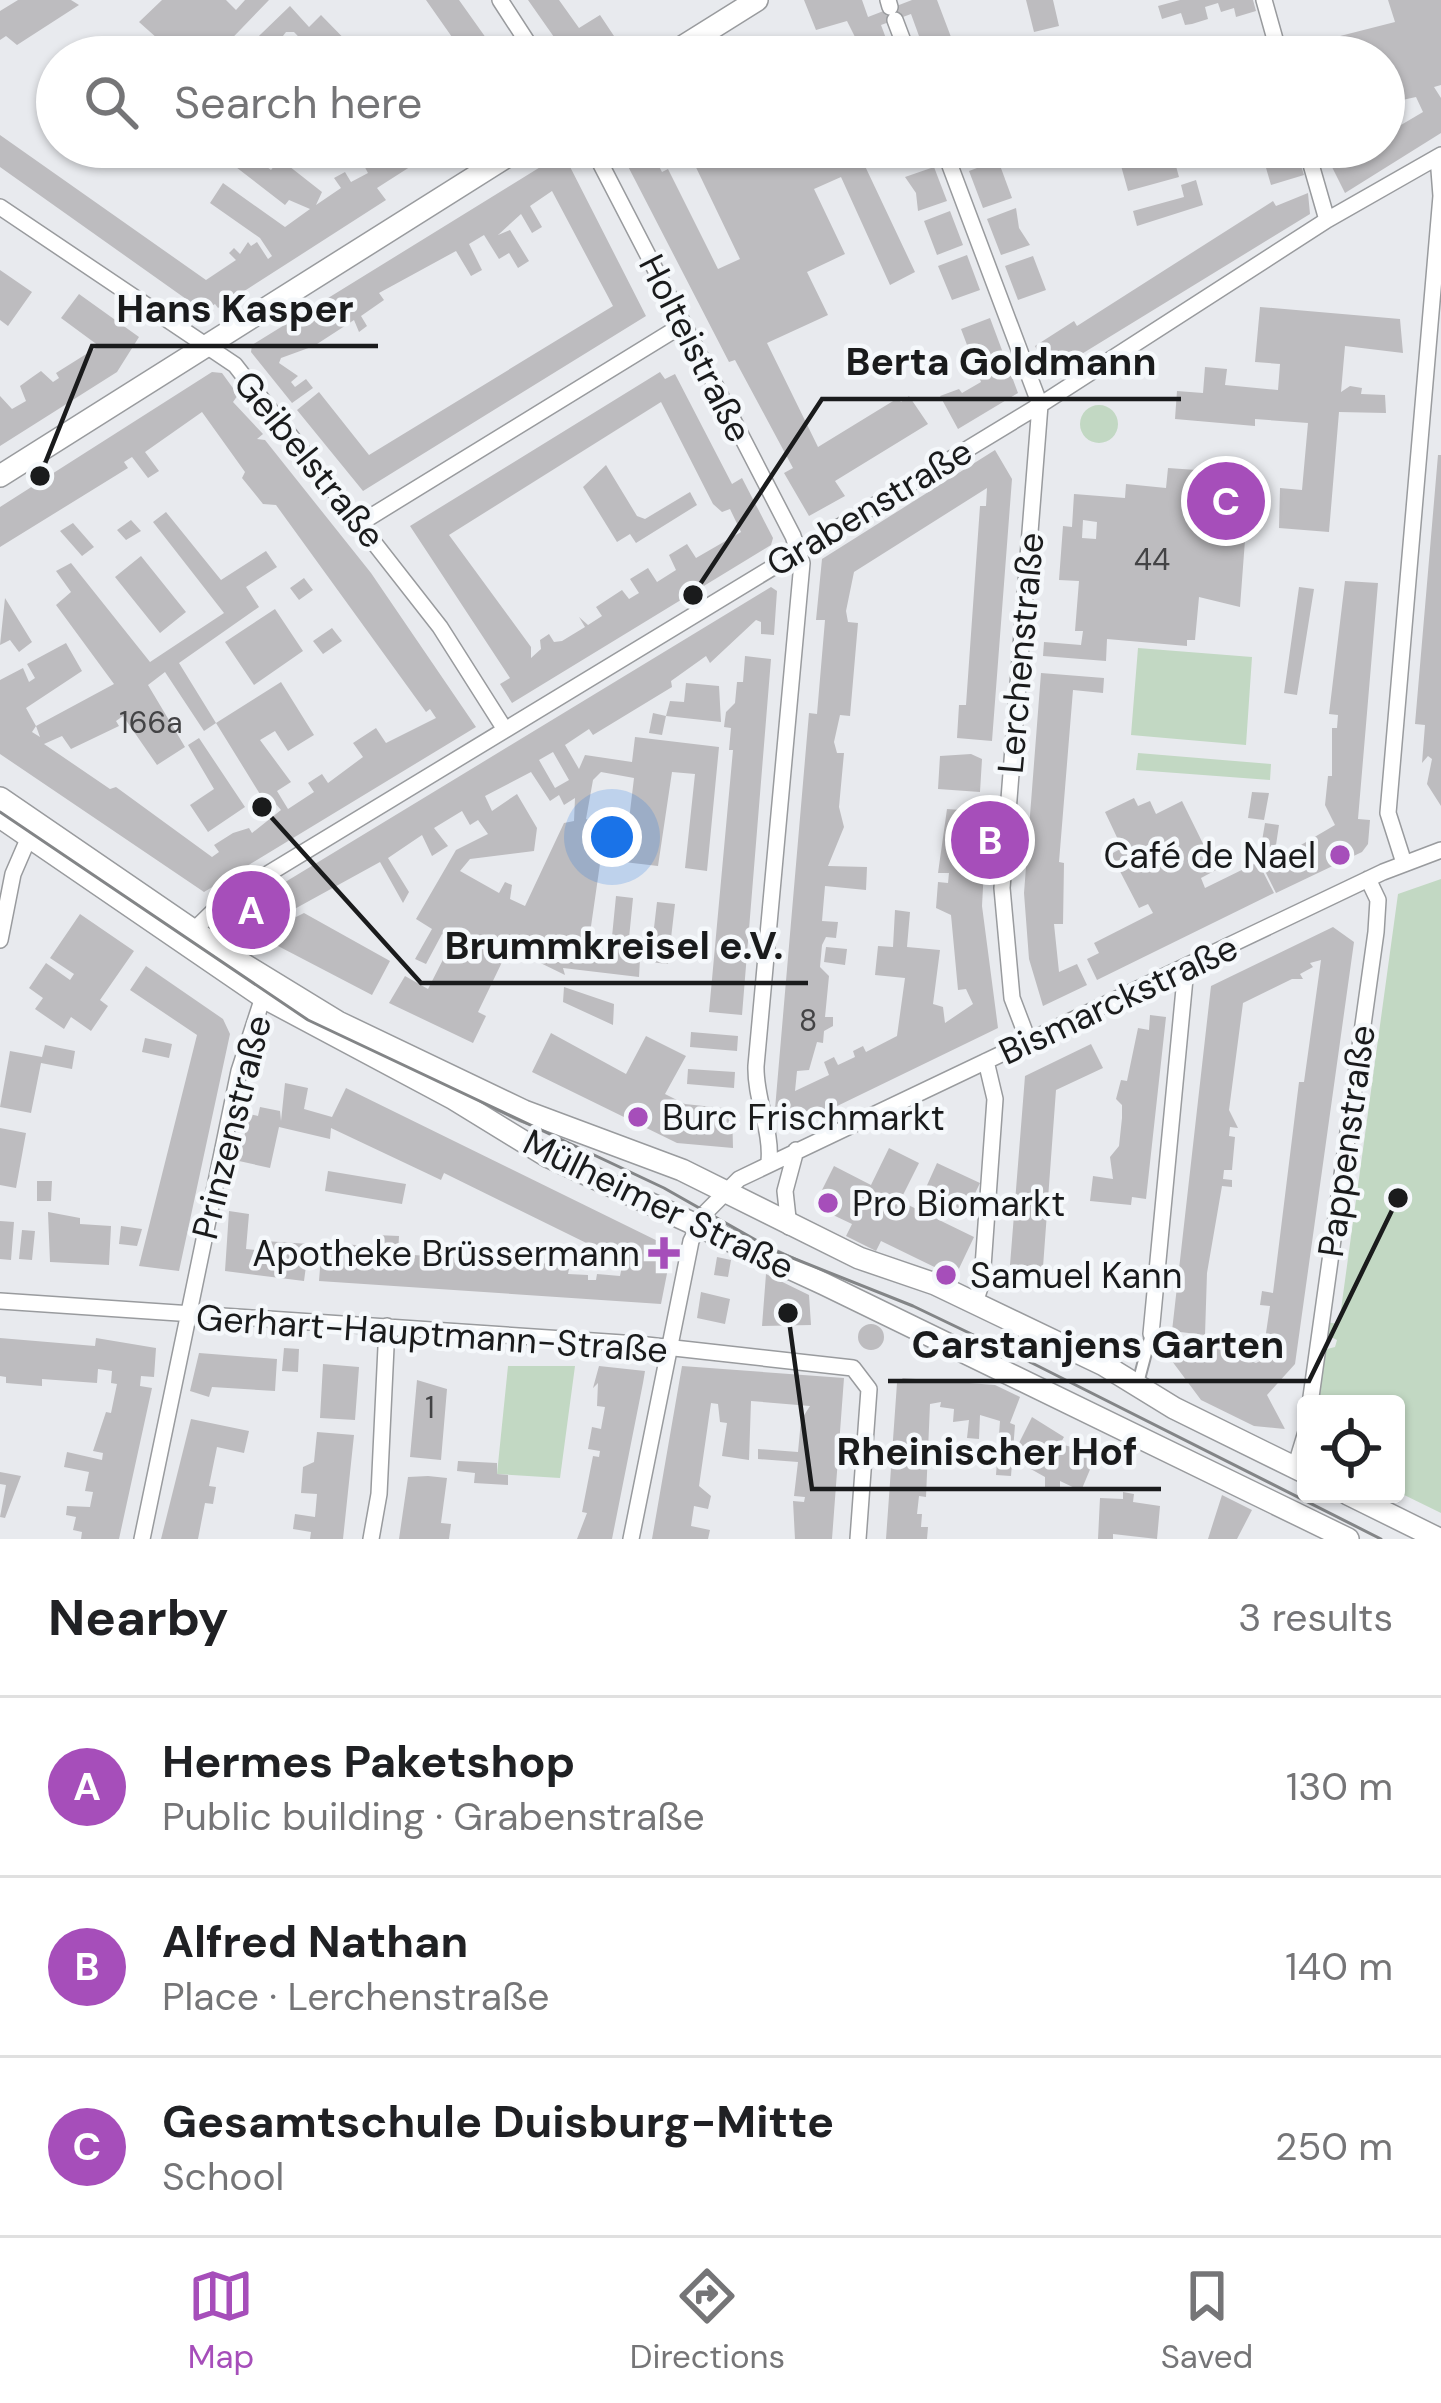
<!DOCTYPE html>
<html lang="en">
<head>
<meta charset="utf-8">
<style>
	:root { --surface:#fff; --page:#f6f6f6; --text:#202124; --muted:#757577; --line:#e0e0e0; --accent:#a64eba }
	body { margin:0; font-family:"DM Sans",sans-serif; background:var(--page); color:var(--text) }
	.controls { position:absolute; right:36px; bottom:36px; display:grid; overflow:hidden; border-radius:12px; box-shadow:0 3px 9px #0004 }
	.controls button { width:108px; height:108px; display:grid; place-items:center; padding:0; border:0; border-bottom:3px solid var(--line); background:var(--surface); color:var(--text); font:60px sans-serif }
	.you { position:absolute; left:612px; top:837px; width:42px; height:42px; margin:-30px; border:9px solid #fff; border-radius:50%; background:#1a73e8; box-shadow:0 0 0 18px #1a73e833 }
	.badge { display:grid; place-items:center; width:78px; height:78px; border-radius:50%; background:var(--accent); color:#fff; font-size:39px; font-weight:700 }
	.pin { position:absolute; translate:-50% -50%; border:6px solid #fff; box-shadow:0 3px 12px #0006 }
	.list { margin:0; padding:0; list-style:none }
	h2 { display:flex; justify-content:space-between; align-items:center; height:156px; margin:0; padding:0 48px; font-size:51px }
	h2 small { font-size:39px; font-weight:400; color:var(--muted) }
	.list li { display:grid; grid-template-columns:78px 1fr auto; gap:36px; align-items:center; box-sizing:border-box; height:180px; padding:0 48px; border-top:3px solid var(--line) }
	.list b { display:block; font-size:45px; white-space:nowrap }
	.list p { margin:0; font-size:39px; white-space:nowrap; color:var(--muted) }
	.list em { font-size:39px; font-style:normal; color:var(--muted) }
	.icon { flex:none; width:66px; height:66px; fill:none; stroke:currentColor; stroke-width:2; stroke-linecap:round; stroke-linejoin:round }
	.map { position:relative; flex:none; width:1441px; height:1539px; overflow:hidden }
	.search { position:absolute; background:var(--surface); box-shadow:0 3px 9px #0004; left:36px; right:36px; top:36px; height:132px; display:flex; align-items:center; gap:30px; box-sizing:border-box; padding:0 42px; border-radius:66px; color:var(--muted); font-size:45px }
	.sheet { height:696px; background:var(--surface) }
	nav { display:flex; justify-content:space-around; align-items:center; box-sizing:border-box; height:168px; border-top:3px solid var(--line); background:var(--surface); font-size:33px; color:var(--muted) }
	nav a { display:grid; justify-items:center; gap:6px }
	nav .on { color:var(--accent) }
	.map>svg:first-child { display:block }
	.green { fill:#c2d8c3 }
	.building { fill:#bdbcbf; fill-rule:evenodd }
	.lines { fill:none; stroke-linecap:round; stroke-linejoin:round }
	.pedestrian-casing { stroke:#999b9e; stroke-width:14 }
	.minor-casing { stroke:#999b9e; stroke-width:18 }
	.secondary-casing { stroke:#999b9e; stroke-width:24 }
	.pedestrian { stroke:#fff; stroke-width:10 }
	.minor { stroke:#fff; stroke-width:15 }
	.secondary { stroke:#fff; stroke-width:21 }
	.tram { stroke:#838587; stroke-width:3 }
	.poi-dot { fill:#a64eba; stroke:#f5f8fb; stroke-width:4.5 }
	.labels { text-anchor:middle; stroke-width:9; stroke-linejoin:round; paint-order:stroke }
	.number-label { font-size:30px; fill:#434345 }
	.street-label { font-size:36px; fill:#1a1b1c; stroke:#f5f8fb }
	.poi-label { font-size:36px; fill:#1a1b1c; stroke:#f5f8fb; text-anchor:start }
	.leader { fill:none; stroke:#1a1b1c; stroke-width:4.5 }
	.callout-dot { fill:#1a1b1c; stroke:#f5f8fb; stroke-width:4.5 }
	.callout-label { font-size:39px; text-anchor:middle; font-weight:bold; fill:#1a1b1c; stroke:#f5f8fb; stroke-width:9; stroke-linejoin:round; paint-order:stroke }
</style>
</head>
<body>
<div class="map">
<svg width="1441" height="1539" viewBox="0 0 1441 1539">
	<rect width="100%" height="100%" fill="#e8eaee"/>
	<path class="green" d="M1080 424a19 19 0 1 1 38 0a19 19 0 1 1-38 0Z
		M1138 648 1252 657 1246 745 1131 735Z
		M1138 753 1271 764 1270 780 1136 770Z
		M1441 879V1513L1396 1491V1404H1314L1323 1350 1335 1347 1337 1340 1327 1335 1325 1322 1339 1324 1398 894Z
		M508 1366H575L560 1478 497 1474Z"/>
	<path class="building" d="M18 0H71L79 5 17 45 6 36 0 40V11Z
		M162 0H226L236 10 245 0H269L214 57 194 39 177 56 139 22Z
		M426 0H459L491 45 466 57Z
		M528 0H559L579 28 600 15 614 36 580 57H568Z
		M804 0H862L868 17 912 0H937L951 37 923 47 911 14 881 25 893 57H865L847 21 816 30Z
		M1026 0H1053L1059 26 1034 32Z
		M1180 0H1253L1256 11 1236 17 1234 8 1221 12 1218 3 1205 7 1208 19 1192 24 1185 25 1181 13 1162 19 1158 6Z
		M1388 0H1441V85L1434 87 1441 98V133L1345 193 1322 147H1351L1353 155 1365 147H1384V135L1423 112 1416 97 1384 104V86L1395 81 1383 54 1296 57 1293 48 1395 22Z
		M290 6 309 27 321 15 362 57H318L294 32H286L267 57H237Z
		M746 37 754 57H714L721 52Z
		M1135 40 1140 57H1072L1069 46 1083 42 1086 54Z
		M0 135 206 280 236 260 229 253 234 248 240 254 248 242 251 246 257 242 268 259 272 256 260 238 210 203 223 183 285 227 310 209 289 200 285 205 210 147H241L271 170 280 159 322 192 316 205 341 188 334 178 345 172 351 182 368 173 361 160 381 147H441L377 188 386 200 218 308 215 304 203 311 0 167Z
		M618 147H649L662 172 668 169 718 269 740 259 691 157 711 147H856L915 272 890 285 841 177 814 189 845 254 807 272 828 315 767 343 818 447 898 398 901 402 909 396 928 424 835 481 845 496 809 516 784 473 793 468 735 360 729 362Z
		M899 147H927L930 156 902 167Z
		M1274 147H1295L1304 175 1271 185 1264 161 1277 158Z
		M1171 148 1179 177 1128 191 1120 162Z
		M563 153 646 316 363 491 297 410 319 392 369 455 613 306 552 191 530 206 542 227 532 233 521 214 498 235 510 230 529 261 518 268 509 253 499 259 484 235 469 244 482 270 471 276 456 251 379 293 384 300 361 316 367 326 359 332 354 320 314 346 281 358 279 363 298 376 291 382 295 387 306 379 313 388 292 403 251 352 252 345Z
		M998 160 1012 198 983 208 969 171Z
		M934 167 947 201 918 211 916 193 905 177Z
		M1196 180 1203 205 1137 226 1133 211 1184 197 1181 185Z
		M1308 193 1310 214 1049 374 1035 346 1074 321 1077 326 1273 201 1276 206Z
		M1016 208 1019 228 1030 245 1001 255 987 219Z
		M950 211 963 245 937 255 924 221Z
		M967 255 980 290 952 300 938 266Z
		M1033 256 1046 290 1018 300 1005 266Z
		M0 270 32 292 8 326 0 320Z
		M79 294 139 337 117 372 0 446V396L12 409 26 401 20 386 31 378 41 371 53 382 59 378 56 373 99 346 61 318Z
		M1260 307 1400 319 1403 353 1345 346 1341 392 1350 386 1362 388 1361 394 1385 395 1386 413 1339 412 1329 532 1279 528 1280 488 1302 490 1308 423 1255 419V426L1175 419 1177 391 1203 393 1205 367 1227 369 1225 385 1278 390 1280 364 1255 362Z
		M990 318 1018 393 958 429 940 396 959 389 962 393 981 382 961 329Z
		M212 372 222 373 238 395 233 402 263 434 257 439 265 440 371 573 476 727 204 892 0 754V680L23 668 29 682 35 678 27 664 66 643 82 671 26 708 36 726 32 732 40 737 36 726 114 684 56 605 71 592 56 571 71 563 150 662 224 613 153 522 166 512 221 580 266 551 277 567 246 587 259 607 179 663 216 723 281 682 314 735 288 751 275 731 260 740 291 782 277 791 288 809 314 792 308 783 322 774 328 783 363 757 353 743 376 728 386 743 436 718 430 709 426 712 276 505 263 504 242 478 245 472 202 412 145 452 159 471 148 478 132 457 124 462 128 468 0 547V507ZM165 672 204 731 216 723 263 799 269 796 281 810 252 833 249 828 233 833 214 845 219 852 212 857 116 787 110 789 44 744 62 736 71 749 119 726 116 721 123 716 157 765 185 747 148 685Z
		M660 372 665 379 675 374 732 484 742 478 773 538 771 545 512 703 500 684 510 678 410 526ZM661 402 713 504 722 512 730 509 741 532 696 558 687 544 669 555 676 570 657 582 648 568 630 579 639 593 629 599 622 590 596 607 602 616 588 625 579 617 585 627 562 641 554 642 549 634 540 640 541 649 531 658V647L449 535Z
		M995 450 1012 479 992 741 957 738 959 705H966L980 506H986L987 488 854 572 846 611 848 622 858 623 850 716 840 715 834 742 837 753H844L839 807 844 827 828 866 867 867 866 890 825 886 822 921 838 922 836 938 826 937 822 945 820 967 829 976 825 1017H833V1026L824 1031 823 1043 817 1042 809 1070 797 1071 795 1091 829 1075 824 1062 834 1057 838 1065 855 1057 853 1051 863 1046 866 1052 897 1036 905 978 875 975 878 946 893 947 895 910 910 912 907 947 940 950 933 1004 943 1007 945 1023 973 1004 966 989 958 990 951 915 936 908 938 882 948 883 949 873H938L947 809 987 812 982 906 998 1028 798 1125 775 1109 809 713 817 714 825 620H816L822 559Z
		M1438 455H1441V806L1427 784 1432 759 1428 756 1422 763 1425 725 1415 724Z
		M1211 463 1235 466 1229 539 1245 540 1240 607 1199 597 1195 640H1187V646L1107 639 1106 661 1043 656 1044 642 1081 645 1083 631H1075L1079 581 1059 580 1063 526 1072 527 1074 494 1125 498 1126 484 1166 488 1168 468 1210 471ZM1083 520 1097 522 1096 539 1082 538Z
		M606 465 637 516 645 519 690 492 697 505 636 543 630 534 617 542 583 487Z
		M131 520 141 531 126 540 117 530Z
		M73 523 94 547 82 556 60 531Z
		M141 556 186 612 160 633 115 577Z
		M304 578 313 590 299 600 290 588Z
		M1345 581 1378 583 1358 819 1370 820 1368 844 1362 852 1276 893 1259 859 1265 823 1279 825 1276 845H1271L1272 862 1335 825 1325 805 1328 776H1332V728H1337L1338 715 1329 714Z
		M771 587 777 591 774 635 761 634V622L756 620 710 663 706 656 671 681 672 687 593 735 589 729 565 745 579 769 585 755 632 762 635 737 719 747 707 871 685 868 695 774 672 772 658 866 624 862 634 778 601 772 593 780 586 819 603 825 604 836 587 954 610 957 616 896 633 898 627 958 640 959 639 977 563 968 565 975 518 952 513 962 504 958 478 1012 486 1016 473 1043 389 1003 405 976 428 989 453 940 442 934 426 964 415 959 432 929 416 919 456 850 488 834 478 820 470 825 462 811 434 828 448 846 432 856 422 835 388 858 409 892 403 903 380 862 289 912 296 917 304 913 390 961 372 995 278 946 241 919V909ZM553 752 569 780 555 788 539 760ZM531 772 550 801 559 795 564 805 575 798 574 821 564 823 525 906 510 899 512 885 505 882 499 893 460 871 470 859 534 851 537 828 517 794 492 811 485 796Z
		M1299 587 1314 589 1297 695 1284 693Z
		M5 598 32 642 19 652 10 640 0 645Z
		M275 609 303 651 254 685 225 642Z
		M332 628 342 641 323 654 313 641Z
		M745 656 771 659 742 1015 709 1012 733 750H729L731 728 724 727 726 712 735 703 737 682H743Z
		M1041 673 1104 678 1103 693 1073 690 1059 862 1064 863 1063 924H1054L1059 972 1077 964 1087 985 1043 1006 1029 959 1024 893Z
		M686 683 719 686 721 722 666 716 670 701 684 702Z
		M653 713 666 716 662 735 649 733Z
		M199 738 245 807 208 832 190 805 214 789 188 745Z
		M971 754 982 759 980 792 938 789 940 756Z
		M1252 792 1269 793 1264 820 1248 818Z
		M1134 798 1138 806 1150 801 1156 814 1182 801 1216 870 1201 878 1205 888 1258 862 1274 893 1097 980 1087 959 1099 953 1094 943 1153 913 1148 904 1139 908 1111 854 1122 848 1105 812Z
		M657 902 675 904 668 964 650 962Z
		M80 914 134 951 100 1000 108 1006 91 1031 71 1017 64 1029 35 1009 43 998 29 988 46 963 70 980 74 974 50 958Z
		M1333 927 1354 942 1295 1364 1267 1395 1285 1429 1254 1426 1201 1400 1166 1353H1192L1194 1340 1256 1363 1262 1360 1270 1306 1260 1305 1262 1291 1273 1293 1299 1082H1304L1321 960 1310 963 1313 967 1300 974 1303 979H1292L1243 1003 1229 1110 1238 1128 1230 1127 1229 1136 1235 1137 1232 1170H1224L1223 1179 1232 1180V1187L1222 1186 1207 1273 1205 1335 1172 1331 1211 986Z
		M826 947 847 949 845 965 824 962Z
		M146 966 223 1019 230 1034 179 1271 139 1266 197 1035 130 990Z
		M564 987 614 1004 613 1025 563 1002Z
		M1150 1015 1166 1017 1146 1199 1132 1197 1131 1205 1090 1201 1093 1176 1113 1179 1110 1157 1119 1146 1122 1118V1105L1116 1099 1121 1080 1127 1081 1138 1028 1149 1030Z
		M691 1032 738 1036 737 1051 690 1047Z
		M551 1033 626 1074 646 1036 686 1056 665 1094 685 1104 732 1109 733 1148 677 1143 532 1072Z
		M145 1038 172 1044 169 1058 142 1052Z
		M1091 1044 1103 1068 1056 1090 1043 1267 1010 1265 1025 1076Z
		M45 1045 75 1051 72 1069 41 1063 31 1113 0 1107 10 1051 42 1057Z
		M688 1069 735 1072 734 1088 687 1084Z
		M285 1083 308 1088 304 1109 332 1117 346 1088 672 1248 661 1304 319 1281 322 1243 373 1246 375 1235 399 1236 398 1254 553 1264 569 1269 568 1274 588 1275V1280H596L597 1274 620 1276 623 1261 444 1173 441 1180 331 1128 330 1139 279 1127 270 1168 239 1161 249 1114 258 1116 260 1107 280 1111 281 1121Z
		M0 1128 26 1133 16 1188 0 1185Z
		M889 1148 919 1163 900 1201 974 1237 955 1277 881 1241 876 1251 846 1236 852 1224 814 1206 834 1166 871 1185Z
		M937 1163 980 1183 966 1212 924 1192Z
		M328 1171 406 1184 402 1204 325 1191Z
		M37 1181H52L51 1201H37Z
		M229 1211 249 1214 246 1249 264 1251 265 1241 309 1244 304 1281 225 1271Z
		M48 1212 80 1218V1224L111 1226 109 1265 50 1262Z
		M0 1221 14 1222 11 1260 0 1259Z
		M121 1226 142 1229 137 1246 119 1244Z
		M22 1230 35 1231 32 1260 19 1259Z
		M717 1257 731 1260 728 1277 714 1275Z
		M766 1274 809 1295 811 1325 762 1326Z
		M701 1292 730 1299 725 1324 697 1318Z
		M858 1337a13 13 0 1 1 26 0a13 13 0 1 1-26 0Z
		M0 1338 95 1346 96 1338 156 1348 154 1377 141 1376 140 1386 152 1388 119 1539H81L82 1532 73 1530 76 1517 66 1515 67 1506 90 1507 93 1492 85 1491 89 1472 64 1467 67 1452 102 1460 103 1453 93 1451 106 1412 111 1413 117 1384 111 1383 112 1371 98 1369 97 1383 42 1379V1386L6 1383V1377L0 1376Z
		M284 1348 299 1349 298 1372 282 1371Z
		M199 1353 277 1359 275 1391 212 1387 209 1397 190 1391Z
		M323 1364 359 1367 355 1420 320 1418Z
		M599 1366 645 1371 643 1383 612 1539H577L587 1513 582 1512 593 1456 599 1457 600 1451 588 1449 592 1427 601 1429 605 1407 597 1406 598 1383 593 1388Z
		M682 1366 844 1378 832 1539H795L793 1501 804 1502 805 1497 794 1496 798 1462 758 1459V1449L798 1452 801 1420 810 1406 751 1401 749 1460 722 1456 727 1423 720 1422 718 1404 711 1403 699 1486 711 1496 708 1509 694 1506 691 1526 710 1530 708 1539H652Z
		M903 1378 995 1385 1020 1397 1010 1423 1015 1425 1011 1476 996 1475 1000 1421 980 1415 979 1439 967 1438 969 1420 953 1422 954 1409 940 1407 941 1402 930 1404 926 1497 919 1496 917 1514H922L921 1527H928L927 1539H886L897 1383Z
		M417 1380 447 1389 441 1460 410 1457Z
		M1032 1417 1064 1437 1060 1444 1091 1452 1088 1457 1094 1460 1081 1491 1060 1481V1488L1045 1487V1477L1020 1463 1019 1443Z
		M191 1419 249 1431 244 1453 217 1447 209 1486 216 1487 213 1504 205 1503 198 1539H161Z
		M317 1432 354 1435 343 1539H310L311 1532 293 1529 295 1514 315 1517 317 1494 301 1493 303 1467 314 1462Z
		M458 1461 497 1463V1474L508 1475V1485L474 1483 475 1473 457 1471Z
		M0 1472 21 1476 5 1518 0 1517 6 1485 0 1484Z
		M428 1476 447 1478 441 1523 451 1524 449 1539H399L408 1477Z
		M1123 1492 1134 1494 1133 1502 1160 1506 1157 1539 1113 1534V1539H1098L1100 1498 1123 1499Z
		M1222 1495 1252 1510 1237 1539H1208Z"/>
	<g class="lines">
		<g class="pedestrian-casing">
			<path id="pedestrian" d="M1138 1383 1151 1334"/>
		</g>
		<g class="minor-casing">
			<path id="minor" d="M500 0 537 57
				M888 0 890 7
				M1264 0 1280 57
				M895 20 909 57
				M592 147 793 536 802 563 756 1066C755 1099 772 1130 769 1161
				M943 147 1040 405 1002 888 1012 998 1028 1040
				M1306 147 1327 220
				M0 207 235 365 440 627 504 728
				M362 522 684 324
				M1404 863 1388 813 1441 196 1438 157
				M188 936 225 900 1040 405 1327 220 1441 155
				M0 940 13 874 29 837
				M789 1227 785 1191 796 1150
				M0 1301 638 1344 853 1368 869 1389 858 1539
				M975 1303 982 1281 995 1099 986 1061
				M1151 1334 1186 968
				M1310 1404 1376 932 1378 900 1368 879
				M1295 1468 1306 1432
				M142 1539 239 1071 263 997
				M371 1539 379 1494 387 1326
				M631 1539 691 1241 705 1213 739 1179 1383 872 1441 850"/>
		</g>
		<g class="secondary-casing">
			<path id="secondary" d="M666 57 757 0
				M0 476 522 147
				M0 798 235 959 338 1022 524 1111 682 1170 859 1258 935 1284 1104 1365 1174 1408 1306 1473
				M0 817 263 997 454 1099 547 1156 824 1284 1348 1539
				M1348 1494 1439 1539"/>
		</g>
		<use href="#pedestrian" class="pedestrian"/>
		<use href="#minor" class="minor"/>
		<use href="#secondary" class="secondary"/>
		<path class="tram" d="M0 812 308 1020 664 1188 775 1251 913 1306 1034 1364 1381 1539"/>
	</g>
	<g class="poi-dot">
		<circle cx="1340" cy="855" r="12"/>
		<circle cx="638" cy="1117" r="12"/>
		<circle cx="828" cy="1203" r="12"/>
		<path d="M658 1235h12v12h12v12h-12v12h-12v-12h-12v-12h12z"/>
		<circle cx="946" cy="1275" r="12"/>
	</g>
	<g class="labels">
		<g class="number-label">
			<text x="1152" y="570">44</text>
			<text x="151" y="733">166a</text>
			<text x="808" y="1031">8</text>
			<text x="430" y="1418">1</text>
		</g>
		<g class="street-label">
			<text transform="translate(696 348) rotate(63)" y="13">Holteistraße</text>
			<text transform="translate(310 459) rotate(51)" y="13">Geibelstraße</text>
			<text transform="translate(869 507) rotate(-31)" y="13">Grabenstraße</text>
			<text transform="translate(1020 653) rotate(-85)" y="13">Lerchenstraße</text>
			<text transform="translate(1118 999) rotate(-25)" y="13">Bismarckstraße</text>
			<text transform="translate(231 1127) rotate(-76)" y="13">Prinzenstraße</text>
			<text transform="translate(1346 1141) rotate(-82)" y="13">Pappenstraße</text>
			<text transform="translate(659 1204) rotate(26)" y="13">Mülheimer Straße</text>
			<text transform="translate(432 1333) rotate(4)" y="13">Gerhart-Hauptmann-Straße</text>
		</g>
		<g class="poi-label">
			<text x="1316" y="868" text-anchor="end">Café de Nael</text>
			<text x="662" y="1130">Burc Frischmarkt</text>
			<text x="852" y="1216">Pro Biomarkt</text>
			<text x="640" y="1266" text-anchor="end">Apotheke Brüssermann</text>
			<text x="970" y="1288">Samuel Kann</text>
		</g>
	</g>
	<path class="leader" d="M40 476L92 346H378M693 595L822 399H1181M262 807L421 983H808M1398 1198L1309 1381H888M788 1313L812 1489H1161"/>
	<g class="callout-dot">
		<circle cx="40" cy="476" r="12"/>
		<circle cx="693" cy="595" r="12"/>
		<circle cx="262" cy="807" r="12"/>
		<circle cx="1398" cy="1198" r="12"/>
		<circle cx="788" cy="1313" r="12"/>
	</g>
	<g class="callout-label">
		<text x="235" y="322">Hans Kasper</text>
		<text x="1001" y="375">Berta Goldmann</text>
		<text x="614" y="959">Brummkreisel e.V.</text>
		<text x="1098" y="1358">Carstanjens Garten</text>
		<text x="987" y="1465">Rheinischer Hof</text>
	</g>
</svg>
<div class="controls">
<button><svg class="icon" aria-label="locate" viewBox="0 0 24 24"><circle cx="12" cy="12" r="6"/><path d="M12 2v4M12 18v4M2 12h4M18 12h4"/></svg></button>
</div>
<div class="you"></div>
<div class="pin badge" style="left:251px;top:910px">A</div>
<div class="pin badge" style="left:990px;top:840px">B</div>
<div class="pin badge" style="left:1226px;top:501px">C</div>
<div class="search"><svg class="icon" aria-label="search" viewBox="0 0 24 24"><circle cx="10" cy="10" r="6"/><path d="M15 15l6 6"/></svg>Search here</div>
</div>
<section class="sheet">
<h2>Nearby<small>3 results</small></h2>
<ul class="list">
<li><span class="badge">A</span><div><b>Hermes Paketshop</b><p>Public building · Grabenstraße</p></div><em>130 m</em></li>
<li><span class="badge">B</span><div><b>Alfred Nathan</b><p>Place · Lerchenstraße</p></div><em>140 m</em></li>
<li><span class="badge">C</span><div><b>Gesamtschule Duisburg-Mitte</b><p>School</p></div><em>250 m</em></li>
</ul>
</section>
<nav>
<a class="on"><svg class="icon" aria-label="map" viewBox="0 0 24 24"><path d="M3 6l6-2 6 2 6-2v14l-6 2-6-2-6 2zM9 4v14M15 6v14"/></svg>Map</a>
<a><svg class="icon" aria-label="directions" viewBox="0 0 24 24"><path d="M12 3l9 9-9 9-9-9zM9 14v-3h6M13 9l2 2-2 2"/></svg>Directions</a>
<a><svg class="icon" aria-label="saved" viewBox="0 0 24 24"><path d="M7 4h10v16l-5-4-5 4z"/></svg>Saved</a>
</nav>
</body>
</html>
